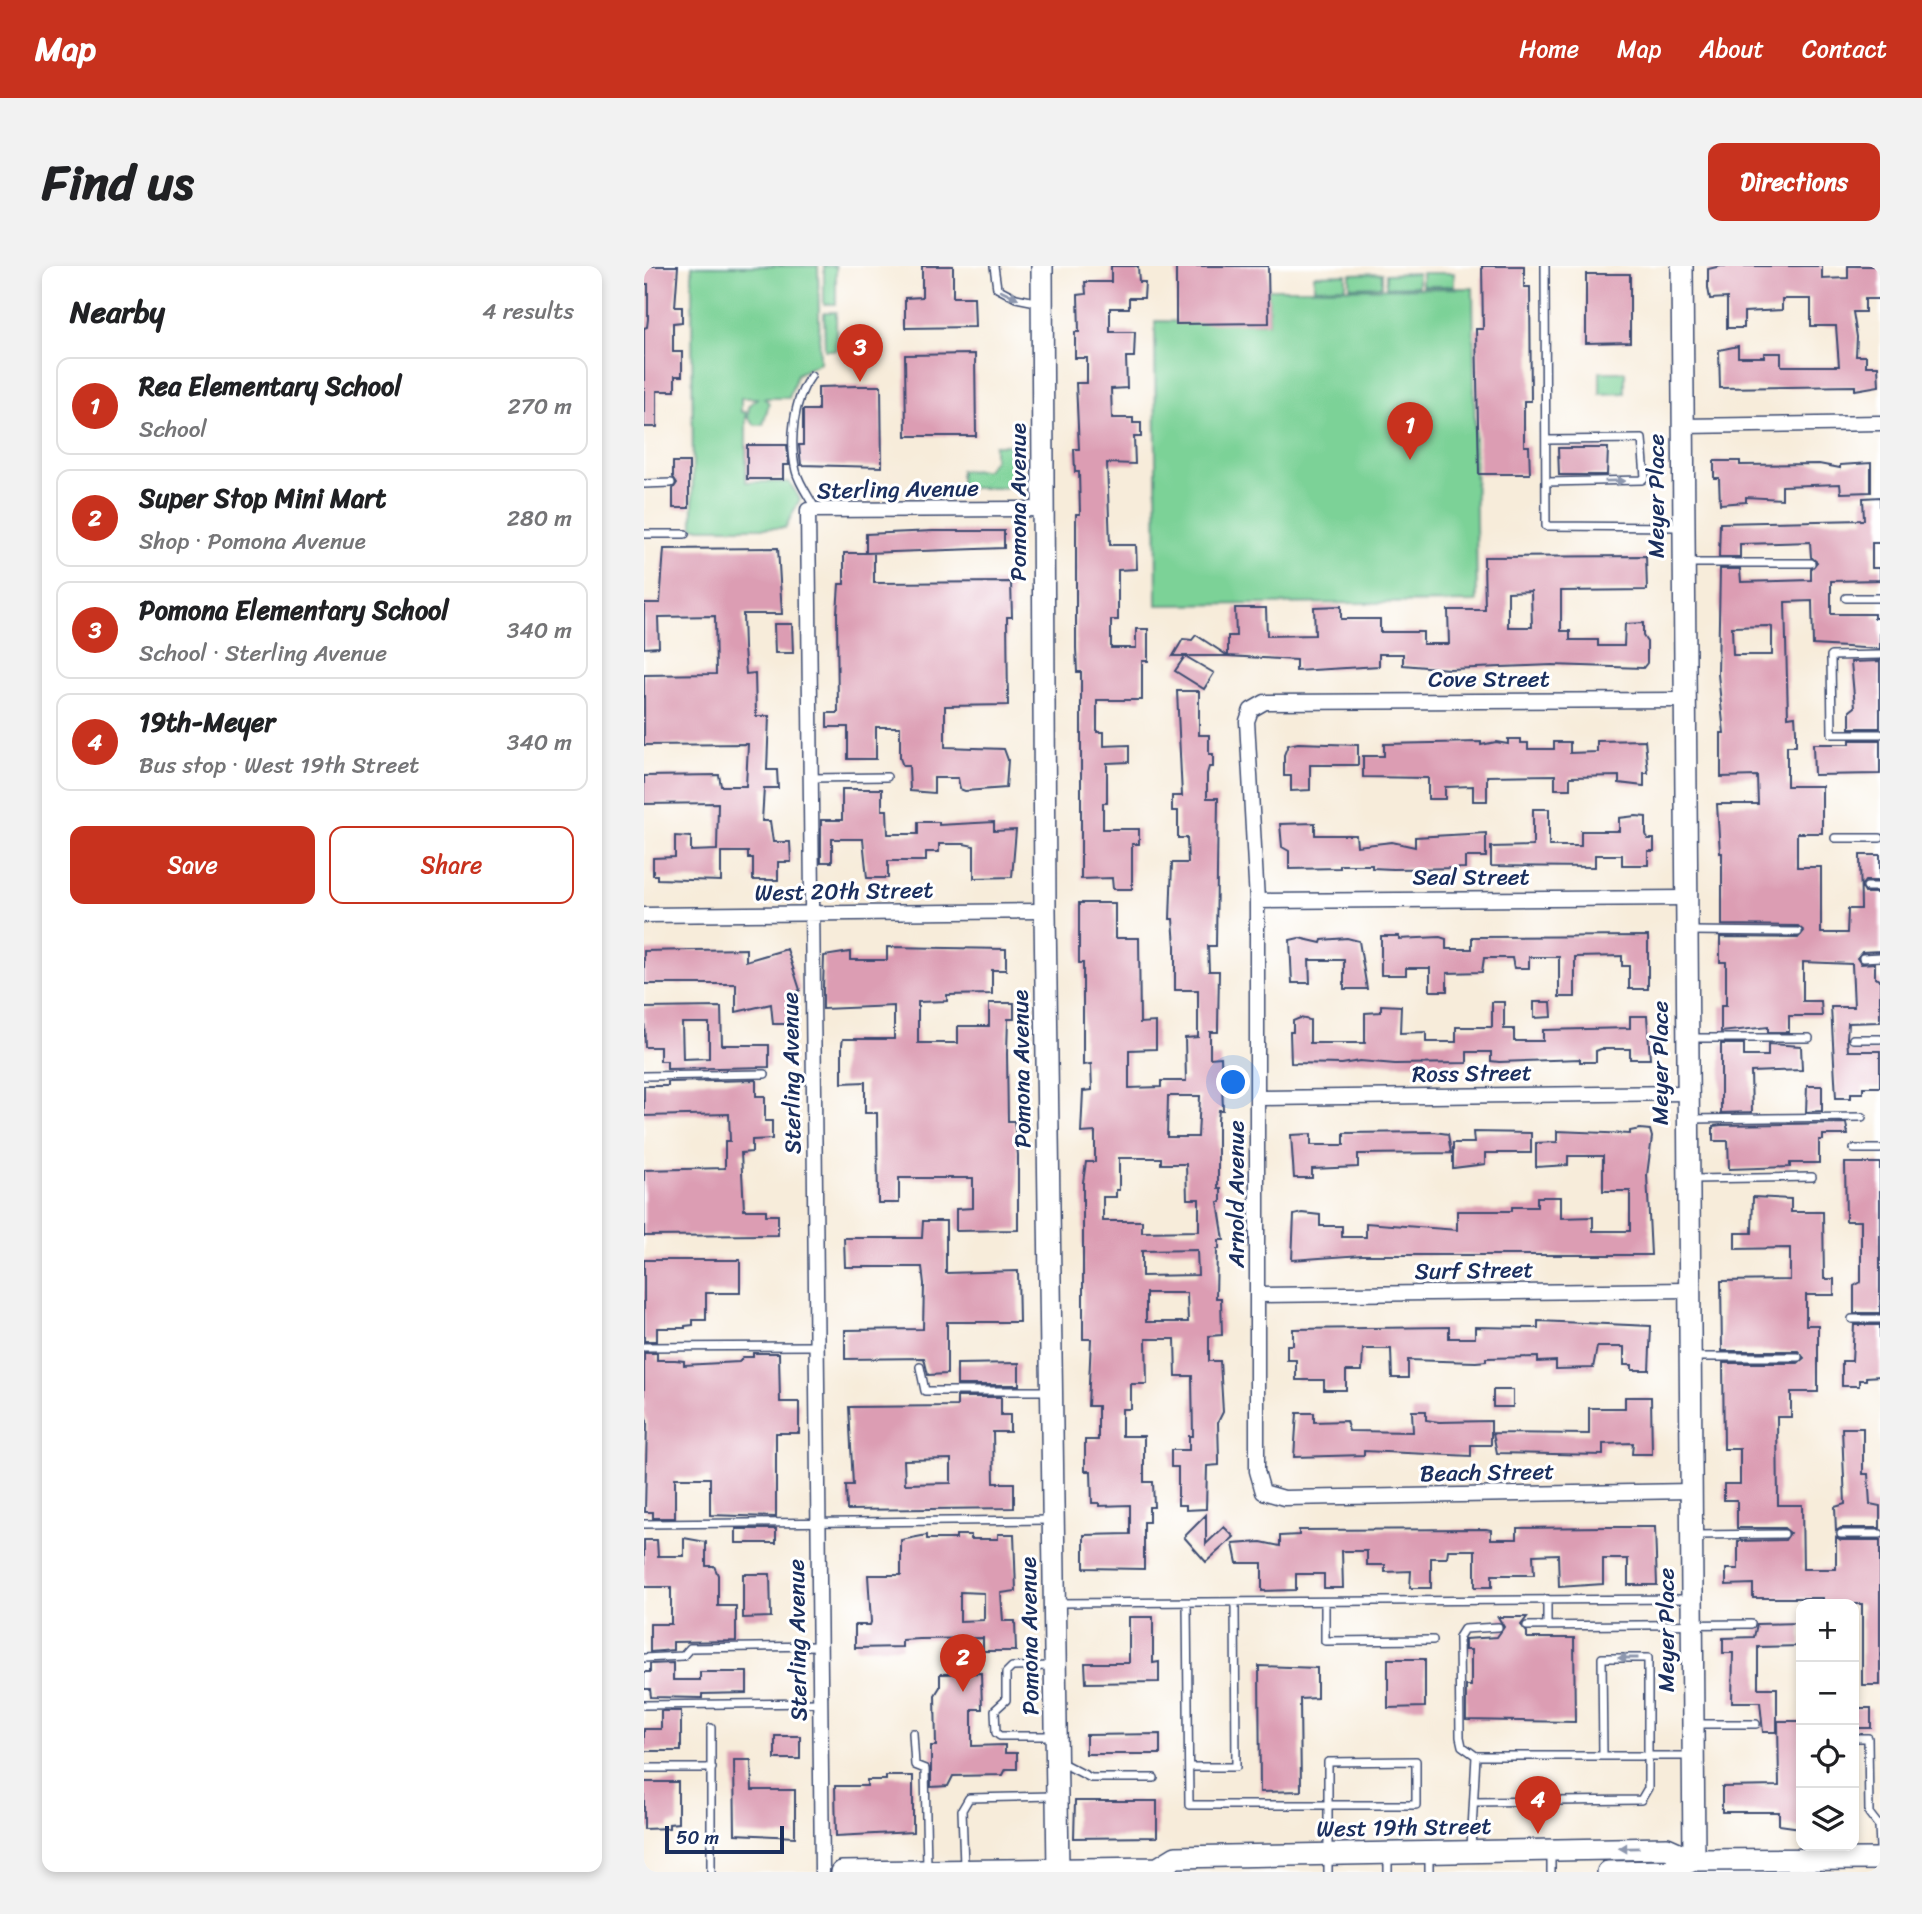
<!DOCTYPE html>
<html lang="en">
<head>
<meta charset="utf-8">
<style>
	:root { --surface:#fff; --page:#f2f2f2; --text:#202124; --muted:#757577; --line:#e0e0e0; --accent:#c8321e }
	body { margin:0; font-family:Sriracha,sans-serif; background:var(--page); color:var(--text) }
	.controls { position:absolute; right:21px; bottom:21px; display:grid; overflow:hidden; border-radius:14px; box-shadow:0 4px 10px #0003 }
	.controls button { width:63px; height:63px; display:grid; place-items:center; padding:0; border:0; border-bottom:2px solid var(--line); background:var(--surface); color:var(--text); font:35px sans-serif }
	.scale { position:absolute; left:21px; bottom:18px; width:119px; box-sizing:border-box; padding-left:7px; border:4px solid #1b2f5e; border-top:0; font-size:19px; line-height:24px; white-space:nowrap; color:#1b2f5e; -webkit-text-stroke:5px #fff; paint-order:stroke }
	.you { position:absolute; left:590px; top:817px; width:24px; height:24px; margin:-18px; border:5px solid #fff; border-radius:50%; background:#1a73e8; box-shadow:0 0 0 10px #1a73e833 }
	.badge { display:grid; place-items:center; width:46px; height:46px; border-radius:50%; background:var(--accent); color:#fff; font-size:23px; font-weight:700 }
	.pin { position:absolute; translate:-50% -58px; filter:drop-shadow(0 2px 4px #0008) }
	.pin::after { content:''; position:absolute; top:37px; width:24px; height:21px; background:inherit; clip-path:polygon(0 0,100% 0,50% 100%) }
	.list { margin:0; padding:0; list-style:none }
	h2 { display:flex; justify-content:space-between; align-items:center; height:91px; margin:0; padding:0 28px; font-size:30px }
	h2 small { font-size:23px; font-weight:400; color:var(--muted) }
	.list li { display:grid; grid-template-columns:46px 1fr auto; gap:21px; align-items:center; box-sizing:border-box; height:98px; margin:0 14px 14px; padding:0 14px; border:2px solid var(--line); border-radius:14px }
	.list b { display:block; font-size:26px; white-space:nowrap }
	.list p { margin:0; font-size:23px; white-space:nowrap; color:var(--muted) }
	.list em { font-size:23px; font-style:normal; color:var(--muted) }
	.actions { display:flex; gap:14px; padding:21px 28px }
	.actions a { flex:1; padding:16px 0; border:2px solid var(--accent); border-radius:14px; text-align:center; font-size:24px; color:var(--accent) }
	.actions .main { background:var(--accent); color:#fff }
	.icon { flex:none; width:38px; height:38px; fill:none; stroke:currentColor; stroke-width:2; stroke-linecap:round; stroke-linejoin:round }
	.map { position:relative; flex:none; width:1236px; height:1606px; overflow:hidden; border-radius:14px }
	header { display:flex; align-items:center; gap:42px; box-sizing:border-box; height:98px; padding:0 35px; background:var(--accent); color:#fff }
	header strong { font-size:33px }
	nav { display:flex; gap:38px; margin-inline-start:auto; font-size:24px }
	.intro { display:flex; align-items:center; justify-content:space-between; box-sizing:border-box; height:168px; padding:0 42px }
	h1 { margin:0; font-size:49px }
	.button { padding:18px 32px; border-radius:14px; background:var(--accent); color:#fff; font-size:24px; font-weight:700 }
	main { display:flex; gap:42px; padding:0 42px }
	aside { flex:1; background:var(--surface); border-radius:14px; box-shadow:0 4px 10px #0003 }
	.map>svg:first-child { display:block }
	.green { fill:#7bd297; stroke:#4b807a; stroke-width:2 }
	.building { fill:#dc9db3; fill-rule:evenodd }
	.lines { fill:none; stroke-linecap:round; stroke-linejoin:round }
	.lane-casing { stroke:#3c4b71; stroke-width:10 }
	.street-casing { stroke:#3c4b71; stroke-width:17 }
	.secondary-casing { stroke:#3c4b71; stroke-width:24 }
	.lane { stroke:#fff; stroke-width:7 }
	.street { stroke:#fff; stroke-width:14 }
	.secondary { stroke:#fff; stroke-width:21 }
	.oneway { fill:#8d97ae }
	.labels { text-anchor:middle; stroke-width:6; stroke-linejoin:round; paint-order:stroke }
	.street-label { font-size:23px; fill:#1b2f5e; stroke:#fff }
</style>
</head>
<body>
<header>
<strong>Map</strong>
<nav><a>Home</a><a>Map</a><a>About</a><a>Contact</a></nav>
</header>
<div class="intro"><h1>Find us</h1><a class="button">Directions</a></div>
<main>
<aside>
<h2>Nearby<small>4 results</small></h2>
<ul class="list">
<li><span class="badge">1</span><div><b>Rea Elementary School</b><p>School</p></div><em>270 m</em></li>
<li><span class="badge">2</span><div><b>Super Stop Mini Mart</b><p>Shop · Pomona Avenue</p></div><em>280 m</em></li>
<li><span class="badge">3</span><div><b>Pomona Elementary School</b><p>School · Sterling Avenue</p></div><em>340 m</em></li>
<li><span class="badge">4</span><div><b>19th-Meyer</b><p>Bus stop · West 19th Street</p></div><em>340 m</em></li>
</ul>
<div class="actions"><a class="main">Save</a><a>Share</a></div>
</aside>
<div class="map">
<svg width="1236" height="1606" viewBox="0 0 1236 1606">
	<rect width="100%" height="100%" fill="#fff"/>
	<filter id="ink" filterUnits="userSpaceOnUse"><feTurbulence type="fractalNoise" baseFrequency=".0143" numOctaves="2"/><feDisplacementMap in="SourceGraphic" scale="14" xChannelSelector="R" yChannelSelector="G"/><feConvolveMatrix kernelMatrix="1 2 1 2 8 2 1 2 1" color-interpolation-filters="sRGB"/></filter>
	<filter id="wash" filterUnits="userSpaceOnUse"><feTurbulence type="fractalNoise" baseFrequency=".00686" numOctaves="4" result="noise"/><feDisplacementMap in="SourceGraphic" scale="28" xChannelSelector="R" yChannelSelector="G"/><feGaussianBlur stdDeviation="1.57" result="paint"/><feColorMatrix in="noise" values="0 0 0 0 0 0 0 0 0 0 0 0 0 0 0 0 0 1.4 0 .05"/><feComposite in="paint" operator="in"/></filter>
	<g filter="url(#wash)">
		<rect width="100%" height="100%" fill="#f7ecda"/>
		<path class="green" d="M48 0H174L176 97 153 108 145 132H120L125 137 119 159H111L104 152 105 140 113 132H97V146H102V216H145L156 233 141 262H49Z
			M180 0H192V38H180Z
			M738 7V20L706 21V8Z
			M774 7V20L742 21V8Z
			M778 7H810V20H778Z
			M702 8V21L670 22V9Z
			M829 22 833 336 513 339 511 55 625 57 624 23Z
			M180 46H192V84H181Z
			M956 106H981V127L956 128Z
			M350 179H370L371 208 361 222H316V205L342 204 350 194Z"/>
		<g id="blocks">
			<path class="building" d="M0 0H34L31 41H38V56L29 57V86H38V110H31V125H13V161H0V62L3 61 4 53V18H0Z
				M278 0H309V31H330L331 61 261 62V32L278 31Z
				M467 0H494L495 16H501L500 32H485V42H466V66H491L490 91H482L483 122 467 123 468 152H489V157H497V171H490L491 198 463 197 466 279H492L493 303 474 304V354H467V382H492V363H504V395H498V434H453V466H460V480L485 479V496L463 497V537H459V563H495V578H488V623H469L468 612 437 613V406H433L432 382V248H436L435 206H431L430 183H435L432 117H443V92H431V66H435L434 29 442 28 441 16H467Z
				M532 0H624L625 57 532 58Z
				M838 0H880V21H886L887 135H880V180H885L886 208H835L832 63H839Z
				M1077 0H1178V13L1204 12V0H1236V33H1221V46H1209L1213 71 1212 90H1222V100H1234L1235 120 1211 124V120L1076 122 1075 84 1094 80V91H1120V87H1137V100H1195L1192 60H1167V33H1138V44L1100 46V62H1083V32L1066 33 1064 22V3Z
				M942 8H986V76L942 77Z
				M331 88 332 170H262L261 89Z
				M215 120H237L238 201 157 199 155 179H159V144H174V121Z
				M103 179H143L145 199H139V213H103Z
				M914 182H964L963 209H915Z
				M1070 195H1096V199L1175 198 1196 202V199L1227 197V226L1197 227 1196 218 1138 220V233L1102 231V236L1076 238 1075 212H1070Z
				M29 196H45V242H29V223L33 217 29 211Z
				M1236 231V277H1228V302H1236V314L1187 315V348H1230V352H1236V383L1169 379 1168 335 1141 336 1144 451 1151 450 1152 465V480H1143V520H1178V567H1153V601H1177V667H1203L1204 643H1217L1216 589H1236V615H1221L1217 620 1221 627H1236V685L1218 686 1213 692 1217 698 1231 697V712L1236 714V756L1204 757 1203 772 1204 785H1236V821H1219V827H1207V832H1192L1187 741H1210L1208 698 1159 696V735H1177L1178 750H1145V766H1124V761L1077 766V740H1082V696H1076V671L1154 672 1160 665 1154 660 1078 659V587H1076L1073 538H1114L1113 510 1077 511V467H1080L1074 408 1076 303H1096L1097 316 1167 314V303L1173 296 1167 291 1166 276 1096 278V291H1075L1076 257 1220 254 1219 232ZM1124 360 1128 361V389H1089L1088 361Z
				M289 265H360V282L222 287V268Z
				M134 282 138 348H99L100 382 102 408 111 407 112 450H125L123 504H133L134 522H120L118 555H126L129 576H146L147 596H134V614H109V592H104V586H77V615L13 613V609H9V592L31 591V570L47 571V585L73 584 74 537 0 538V510L75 509 77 520H102L104 478 0 479V409L72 408 71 350 14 351 15 381 0 382V337H16L20 283Z
				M200 287H230V317L367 316 368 351H363L364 439 301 440V481L360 483 364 494 362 522 321 525 316 523 314 512H290V527L266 525 265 500H259L256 492V461H232V493H204V461H183V447H194L193 347 195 318H200Z
				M1002 290 1003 324 917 325V365H926V374H954V380H980L981 358 999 357V370L1003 376V397L999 402 908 399 805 403 759 399V388H735V400L652 405V394L584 390V370H592L591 342H622L623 370 671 369 670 341 697 340V353H736V366H779V378H805L804 344H841L840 291ZM887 325 888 361H864V326Z
				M130 358H148L149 387H131Z
				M552 369 584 390H541L570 407 560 423 531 405 541 390H529L539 373 548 374Z
				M1236 395V462H1206V445L1211 441 1207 396Z
				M533 425H555V469H565V488H569V501H565L563 508V532H574L572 680H564L565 705H575L574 760V766H566V792L577 791 579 844H575L574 854V922H577V936H574L580 974H575V983H573L572 1032H577L578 1069 565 1070V1095H576L579 1146 574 1156 575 1194V1199L563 1200 562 1243 542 1244V1239H534V1201H527V1184H545V1170H549L548 1110H532L531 1073H502L503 1118H487V1143H478V1170H500V1216H509L510 1241H505V1256H500V1303L440 1302V1269L486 1268V1239L455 1240V1237H448L447 1205H441V1174H454V1140H444L447 1073H439V916L442 896H451V866L437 867 439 825 448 824 447 798 439 799V697H435V637H471V672H495L496 757 512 756V783L485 784V822L517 821V815H542L541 772 554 771V724H531V680L529 653H526L528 597H544L543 572H534V545H528V530H538ZM524 830H556L554 871H523ZM475 892H517V898H542L543 933H555V965L498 966V955H459V931H472V924H475ZM553 984 554 1009 498 1010V985ZM502 1027H543L544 1056H502Z
				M864 473H877V477H884V483H910V476H926V487L953 486V475L1001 474 1004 507H1000V520L975 517V510L926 511V523H911V509L843 510V535H829V520L801 521V533H784V512L719 511V490H740V478L837 476V479L852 476 864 478Z
				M1206 474H1236V508L1170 509 1169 478H1206Z
				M654 477 714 479V499H666V524L647 525V510H640V489L644 479Z
				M198 523H238V544H243L244 568H274V556H295V559L350 556V565L372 564 368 611 330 612V580L320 578H295V586H282V595H244V612H223L219 573H188V596H177V554H198Z
				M889 543H905V580H937V565H975V552L992 550 1002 551V568L1004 573H1010V585H1004V599H978V589H951V601L847 600V581L889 580Z
				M671 557V569H712L713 580 748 576 771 581V571L842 567V591H821V602L749 603 728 602V599H696V602L645 603V585L638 581 636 558Z
				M737 670H755V673L796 671 802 673V683H828V671L1004 670V723H985V700H978V690L931 691V731H915V691H885V702H870L868 692H840L838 706 803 707V725H786V702H762V709H737Z
				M655 672 677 677 678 674 703 672 715 675 723 723H700V694H665L666 717H648L646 674Z
				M243 681 362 683V704H348V728L303 729V735L274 736V777H314V760H345V737H370V753H364L363 787 364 855H370L374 889V964L312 965V943L329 942V912H255V937H234L233 847H221V816L198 817V778L199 773H250V740L179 743V722L180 690 206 686V694H243Z
				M102 683V695L143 683 156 724 154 725V758H129L127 738 92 746V718H0V685Z
				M848 736H860V763H870V775H899V764L986 762V750H1003L1006 793H986V783H957L952 785V796H936V793L855 796 847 795V786H823V797L751 798 716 795 698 798 647 797 646 766H649V755L656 752 666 754V777H721V747L737 746V739L757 740 756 767 782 766V776H812V761H848Z
				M890 736H907L908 751 890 752Z
				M77 741 78 779H125V801L23 803V795H16V781H1L0 742ZM38 757H65V792L39 793Z
				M1077 778H1100V790H1124V778L1157 780 1158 804 1107 806 1108 846 1077 847Z
				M112 814V830H121V855H128V873L108 874V886L97 887 100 944H122V949H134V969L0 970V904L81 902V875H86L85 848 0 850V820H24V816Z
				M1163 820H1178V845L1162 846Z
				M1202 857 1204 869H1179V874H1175V897H1146V901L1085 903 1084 875H1069V860L1077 859Z
				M996 863 1006 864 1008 871 1003 909 1007 989H718L648 994 650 949 658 947 676 949V960H698V971H722V957L813 964V945H868V941H893V931H917V952L949 951V965H986V925H959V890H924V899L892 901V877L913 876V865L986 868V865Z
				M790 866 804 868 807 887 714 888V901L668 903V912H650L647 869 667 868V879H700V867Z
				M829 866 887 867V887H841V898L809 902V877H830Z
				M1201 897H1236V1047H1210V1020L1217 1016V955H1202Z
				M1109 931 1147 933V946H1179L1180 1013H1190V1029H1162V1059H1174V1126H1147V1151H1133L1134 1239H1158L1159 1303H1192V1271L1197 1274H1236V1419H1218V1338H1179V1332H1109V1318L1082 1319V1303H1094V1275L1141 1274 1146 1267 1140 1262H1093V1234H1080V1218H1096V1183H1080L1079 1097H1154L1160 1092 1154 1085H1078L1077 1015 1146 1014V982L1091 983V967H1108Z
				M279 955H302V1007L374 1005 375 1056H303V1108L284 1109 280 1092 201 1093V1064L279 1063 280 1018 278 1001H201L200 972H278Z
				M0 994H96V1027H62V1054H49V1059L41 1060V1062H13V1075H0Z
				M894 1055 1007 1060 1005 1104H988V1099H980V1081H953L949 1102 912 1103V1095L894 1096V1091L842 1092V1095L832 1096 764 1094V1112H748L747 1083H719L718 1105H702V1124H680V1114H652V1094H643V1079H649V1063L805 1061V1072H831V1061L894 1062Z
				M1210 1059H1236V1110L1222 1111V1114H1215V1120H1198V1095H1208Z
				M0 1087H13V1094H31L40 1095V1099L95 1096 99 1091H109V1087H135L136 1136H155V1167H132V1251L66 1249V1212H31V1252H9V1246H1L3 1155 0 1146Z
				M375 1097V1119H313V1098Z
				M849 1124H869V1141H849Z
				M313 1131H357V1149H366V1166H349L350 1217H370V1242L203 1244 202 1219H209L205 1141 313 1140ZM307 1193V1217L261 1218 260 1194Z
				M981 1131H1007L1008 1188H988L989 1177 959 1178V1189L853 1187 849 1167 945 1168V1142H981Z
				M768 1145H782V1154L795 1156 847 1155V1179H827V1190L720 1185V1189L650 1191 653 1147H670V1156L702 1155 705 1165 769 1166Z
				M1198 1162H1219V1208H1224L1226 1238 1236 1240V1262H1197L1192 1265 1191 1241 1201 1238Z
				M562 1249V1278L580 1261 590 1271 562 1296 540 1271Z
				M964 1261H1011L1013 1319H984V1293H959V1318L915 1321 914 1288 889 1289 890 1309H848V1321H831V1284H804L803 1292H787V1322H766L767 1305 741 1306V1299H723V1285H698L699 1322H680V1308H652V1324L618 1325V1297H593L589 1278 617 1276 636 1280V1270L655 1269V1264L842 1263 847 1264V1273H873V1262Z
				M92 1263H132V1277H92Z
				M354 1268H370L372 1325 357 1327 359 1355H371L372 1385H339V1372L276 1373 258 1374V1381L211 1382V1359H226L227 1356 224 1309H257V1274L283 1269V1273H312V1269H327V1273H354ZM316 1326 340 1327V1354L316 1355Z
				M40 1272 62 1276V1300H70L74 1309V1340H92V1375L29 1376V1384L6 1386V1358H27V1321H0V1274H13L14 1290H40Z
				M99 1308H126L127 1351 99 1352Z
				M485 1351H509V1397L515 1396V1416L442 1417 441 1397H485Z
				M854 1351H883L877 1359 883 1366V1372H930L931 1456 822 1454V1420H827V1384H821V1373L853 1371 860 1361Z
				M1157 1357V1380L1114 1381V1422H1133V1466H1119L1116 1436H1088L1089 1387H1079V1372L1110 1371 1113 1358Z
				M744 1393H781V1441L744 1442Z
				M29 1397V1414H56V1406H103V1427L58 1428V1432L7 1431 6 1423H0V1406H6V1398Z
				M615 1400 673 1402V1432L656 1433 657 1525 616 1526Z
				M337 1407 338 1443H328V1480L361 1479V1487H373V1503H362L359 1509 309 1510 304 1520 287 1521V1480H292L291 1429 296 1421V1408Z
				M1210 1442H1227V1462H1210Z
				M17 1445H37V1485H0V1463H17Z
				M1134 1455H1157V1562L1135 1559V1546H1078V1521L1135 1520Z
				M516 1468V1488H442V1469Z
				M131 1470H156V1493H131Z
				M90 1494H107L108 1524H151V1571L91 1568Z
				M242 1510H269V1566L192 1570 191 1520H223V1514H242Z
				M0 1516H34V1557L25 1558V1562L0 1563Z
				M431 1535H513V1571L430 1572Z"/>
		</g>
	</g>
	<g filter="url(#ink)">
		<use href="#blocks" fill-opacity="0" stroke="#3c4b71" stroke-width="2"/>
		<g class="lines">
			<g class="lane-casing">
				<path id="lane" d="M350 0 353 22 372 32 397 37
					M901 0 902 260 1038 261
					M167 110C149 134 145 176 152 205 155 218 166 232 172 244
					M903 174 998 173 1001 211 998 214 903 216
					M0 218 27 217
					M0 268H41
					M1042 297H1167
					M1202 332H1236
					M1236 389 1187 390 1188 468H1236
					M167 512 243 511
					M1191 572H1236
					M1223 621H1236
					M1046 665 1154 666
					M1219 692 1236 691
					M1046 772H1165
					M1209 773H1236
					M0 810 121 808
					M1046 853 1218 851
					M1210 883H1236
					M1048 913 1168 911
					M1208 1053H1236
					M0 1081 172 1080
					M1050 1091H1154
					M276 1101 281 1125H404
					M0 1258 405 1254
					M1197 1268H1236
					M1051 1269 1140 1268
					M903 1333V1360
					M681 1336V1375L789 1374
					M411 1337 1047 1333
					M543 1337 545 1539H772V1495L684 1496C684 1533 684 1569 684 1606
					M883 1360 1107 1358
					M854 1361 820 1363 815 1371 816 1471 818 1480 832 1490H1048
					M0 1392 39 1390 46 1382 175 1380
					M408 1400 368 1401 362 1407V1434L351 1444 352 1467 356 1470H411
					M0 1439 176 1437
					M1053 1458H1112
					M67 1462V1606
					M269 1467 271 1499 281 1503 283 1601
					M1210 1472H1224L1225 1547 1235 1560 1236 1582
					M416 1496 447 1512H510
					M545 1501H592L591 1336
					M0 1502H68
					M831 1536 997 1534 1004 1522V1392H958L959 1490
					M827 1582 832 1490
					M907 1585V1606
					M320 1600 318 1544 325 1532 410 1530
					M744 1606V1588
					M785 1606V1589"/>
			</g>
			<g class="street-casing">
				<path id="street" d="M1038 160 1236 157
					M1040 434 621 436 607 444 603 455 613 635V1205L619 1226 640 1232 1047 1225
					M613 635 1042 632
					M0 649 401 645
					M615 832 1042 827
					M614 1029 1045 1024
					M178 1606 164 244 401 243"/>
			</g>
			<g class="secondary-casing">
				<path id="secondary" d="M398 0 401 645 414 1606
					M1038 0 1050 1594
					M198 1606 514 1602 532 1591 1023 1582 1050 1594
					M964 1606 1024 1605 1050 1594 1236 1593"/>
			</g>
			<use href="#lane" class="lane"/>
			<use href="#street" class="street"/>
			<use href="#secondary" class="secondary"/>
		</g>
		<defs><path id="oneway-solid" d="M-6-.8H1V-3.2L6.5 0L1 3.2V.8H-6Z" transform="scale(1.75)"/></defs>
		<g class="oneway">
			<use href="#oneway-solid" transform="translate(365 28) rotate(26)"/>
			<use href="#oneway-solid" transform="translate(971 215) rotate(-1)"/>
			<use href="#oneway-solid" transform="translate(984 1392) rotate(180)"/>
			<use href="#oneway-solid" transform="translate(985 1582) rotate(179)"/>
		</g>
	</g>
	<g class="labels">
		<g class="street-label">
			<text transform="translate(254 223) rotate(-1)" y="8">Sterling Avenue</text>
			<text transform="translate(1012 230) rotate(-90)" y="8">Meyer Place</text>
			<text transform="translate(374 236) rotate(-90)" y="8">Pomona Avenue</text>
			<text x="845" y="421">Cove Street</text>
			<text x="827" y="619">Seal Street</text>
			<text transform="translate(200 625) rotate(-1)" y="8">West 20th Street</text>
			<text transform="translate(1016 797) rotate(-90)" y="8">Meyer Place</text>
			<text transform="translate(377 803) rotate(-91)" y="8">Pomona Avenue</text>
			<text transform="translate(147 807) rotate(-91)" y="8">Sterling Avenue</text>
			<text transform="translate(828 807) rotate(-1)" y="8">Ross Street</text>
			<text transform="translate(592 928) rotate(-90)" y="8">Arnold Avenue</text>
			<text transform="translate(830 1004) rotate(-1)" y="8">Surf Street</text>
			<text transform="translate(843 1206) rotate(-1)" y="8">Beach Street</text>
			<text transform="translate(1022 1364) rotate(-90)" y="8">Meyer Place</text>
			<text transform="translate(385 1370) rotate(-91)" y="8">Pomona Avenue</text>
			<text transform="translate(153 1374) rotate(-91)" y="8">Sterling Avenue</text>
			<text transform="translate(760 1561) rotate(-1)" y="8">West 19th Street</text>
		</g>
	</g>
</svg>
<div class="controls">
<button>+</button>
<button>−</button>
<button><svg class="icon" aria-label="locate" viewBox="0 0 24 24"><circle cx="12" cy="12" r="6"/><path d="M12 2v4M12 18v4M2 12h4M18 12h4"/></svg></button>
<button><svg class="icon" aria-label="layers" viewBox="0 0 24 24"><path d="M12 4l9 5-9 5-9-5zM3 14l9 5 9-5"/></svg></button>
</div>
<div class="scale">50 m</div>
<div class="you"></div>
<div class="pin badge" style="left:766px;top:194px">1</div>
<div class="pin badge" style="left:319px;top:1426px">2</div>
<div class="pin badge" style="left:216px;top:116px">3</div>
<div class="pin badge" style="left:894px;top:1568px">4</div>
</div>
</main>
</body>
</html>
